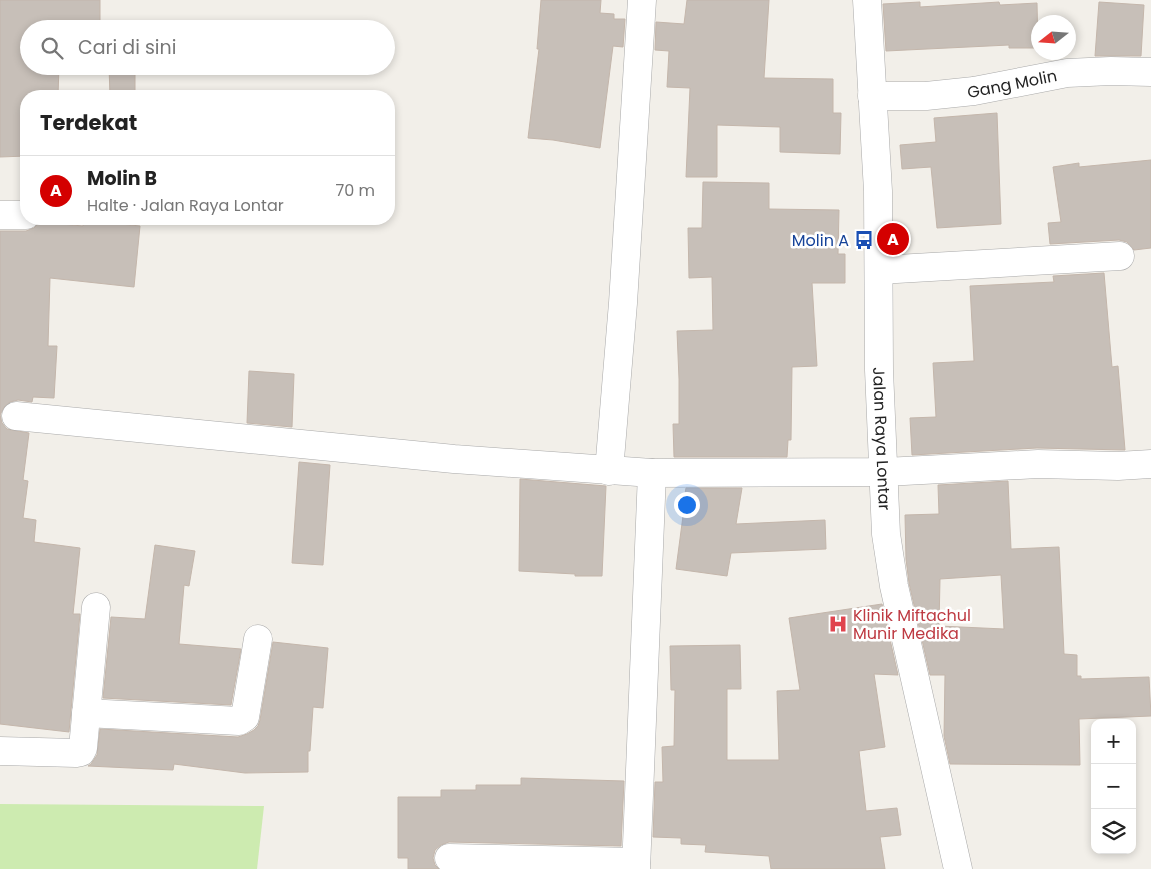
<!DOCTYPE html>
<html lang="id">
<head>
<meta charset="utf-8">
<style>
	:root { --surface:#fff; --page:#f6f6f6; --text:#222; --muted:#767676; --line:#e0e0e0; --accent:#d40000 }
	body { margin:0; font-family:Poppins,sans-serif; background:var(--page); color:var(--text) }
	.controls { position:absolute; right:15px; bottom:15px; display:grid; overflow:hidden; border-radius:10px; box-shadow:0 2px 8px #0003 }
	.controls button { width:45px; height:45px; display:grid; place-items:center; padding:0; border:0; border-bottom:1px solid var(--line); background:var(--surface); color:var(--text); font:25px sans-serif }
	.compass { position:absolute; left:1031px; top:15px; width:45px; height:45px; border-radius:50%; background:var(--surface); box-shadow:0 2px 8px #0003; rotate:253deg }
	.you { position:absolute; left:686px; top:504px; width:18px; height:18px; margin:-12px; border:4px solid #fff; border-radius:50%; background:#1a73e8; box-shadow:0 0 0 8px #1a73e833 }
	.badge { display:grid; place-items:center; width:32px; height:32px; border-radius:50%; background:var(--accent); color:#fff; font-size:16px; font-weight:700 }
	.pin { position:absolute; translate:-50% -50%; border:2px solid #fff; box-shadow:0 1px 5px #0006 }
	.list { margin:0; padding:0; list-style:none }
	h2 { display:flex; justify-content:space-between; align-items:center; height:65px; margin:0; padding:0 20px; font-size:21px }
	h2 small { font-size:16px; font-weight:400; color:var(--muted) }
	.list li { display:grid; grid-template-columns:32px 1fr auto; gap:15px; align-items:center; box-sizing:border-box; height:70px; padding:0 20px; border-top:1px solid var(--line) }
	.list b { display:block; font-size:19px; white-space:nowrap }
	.list p { margin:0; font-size:16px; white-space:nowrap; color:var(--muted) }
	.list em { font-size:16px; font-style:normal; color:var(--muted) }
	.icon { flex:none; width:28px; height:28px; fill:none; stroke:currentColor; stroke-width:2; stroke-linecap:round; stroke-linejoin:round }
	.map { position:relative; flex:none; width:1151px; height:869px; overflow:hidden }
	.search { position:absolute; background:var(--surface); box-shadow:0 2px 8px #0003; left:20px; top:20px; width:375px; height:55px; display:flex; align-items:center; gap:12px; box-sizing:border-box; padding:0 18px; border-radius:28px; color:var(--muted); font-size:19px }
	.panel { position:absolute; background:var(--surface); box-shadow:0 2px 8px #0003; left:20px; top:90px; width:375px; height:135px; border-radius:20px }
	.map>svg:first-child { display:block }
	.grass { fill:#cdebb0 }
	.building { fill:#c7bfb8; stroke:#c4b6ab; fill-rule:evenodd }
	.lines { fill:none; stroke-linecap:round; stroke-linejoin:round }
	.minor-casing { stroke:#a9a9a9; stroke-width:29 }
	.minor { stroke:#fff; stroke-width:28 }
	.labels { text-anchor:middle; stroke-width:5; stroke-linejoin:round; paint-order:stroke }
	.street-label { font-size:16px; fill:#222; stroke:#fff }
	.transit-label { font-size:16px; fill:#164399; stroke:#fff; text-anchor:end }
	.health-label { font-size:16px; fill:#be3a42; stroke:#fff; text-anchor:start }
</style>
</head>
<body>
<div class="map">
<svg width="1151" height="869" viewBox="0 0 1151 869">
	<rect width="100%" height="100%" fill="#f2efe9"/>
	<path class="grass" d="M0 804 264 806 257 869H0Z"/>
	<path class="building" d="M0 0H100V29H29V66H59L58 96H26V156L0 157Z
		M541 0H601L600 13 614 14V19H625L623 47 613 46 600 148 553 140 528 138 539 49H537Z
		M687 0H769L764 78 833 79V113H841L840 154 780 152V127L717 125V177H686L690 88 667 87 669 51 655 50 656 22 684 24Z
		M920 2V7L999 2 1000 5 1037 3 1038 48H1009V45L886 51 883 4Z
		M1099 2 1144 5 1141 56H1095Z
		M109 66H135V96H110Z
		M997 113 1001 224 937 228 931 167 902 169 900 145 936 142 934 118Z
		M1151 160V248L1134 250 1127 242 1119 240 1050 244 1048 223 1061 222 1053 167 1079 163V167Z
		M703 182 769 183V209L839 210 838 254H845V283H812L817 366 792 367 791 440H788L787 457H674L673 424H679V379L677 331 713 330 712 277 689 278 688 228H702Z
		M83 220 140 226 134 287 50 278 48 346H57L54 398 33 397 32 402 18 400 10 402 4 407 0 415 2 423 7 429 29 433 23 480 28 481 23 518 36 520 34 542 80 548 73 614H80L69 732 0 724V231H26L34 228 40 222 83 226Z
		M1104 273 1112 367 1118 366 1125 450 1037 448 912 455 910 418 936 417 933 363 974 361 970 286 1054 282 1053 276Z
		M249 371 294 374 292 427 247 423Z
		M299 462 330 465 323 565 292 563Z
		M520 479 606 486 602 576H575V574L519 571Z
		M1008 481 1011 549 1059 547 1064 654 1077 655V676H1081V679L1149 677 1151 716 1079 719 1080 765 950 764 944 736 945 675H930L909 583 906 559 905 515 939 514 938 485ZM1001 575 1004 629 939 626 940 579Z
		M686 488H742L736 524 825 520 826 549 731 553 727 576 676 569 683 516 681 515Z
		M155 545 195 551 189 586 184 585 179 644 241 649 231 705 103 698 111 617 145 619Z
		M882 604 898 675 874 674 885 747 859 751 866 811 897 808 901 835 880 837 885 869H771L769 856 705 852 706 845 681 844V838L653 837 655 782H663L662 747 674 746 675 690H671L670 646 740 645 741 689H727V760H779L777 691 800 690 789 618Z
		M273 642 328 648 323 708 313 707 310 751H308V772L245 773 174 764 173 770 88 766 91 764 97 755 100 729 238 737 247 734 254 730 258 726 260 720Z
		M521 778 624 781 621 846 449 842 441 845 435 850 433 858 435 865 439 869H408V858H398V797H441V790H476V785H521Z"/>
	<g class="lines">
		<g class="minor-casing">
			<g id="minor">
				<path id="s1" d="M867 0 878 191 879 370 886 534 894 586 958 869"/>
				<path id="s2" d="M872 96H926L974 91 1067 73 1111 71 1151 72"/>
				<path d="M0 215H26"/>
				<path d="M879 270 1120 256"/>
				<path d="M16 416 454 459 652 473 885 472 1038 464 1118 466 1151 464"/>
				<path d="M609 471 623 303 642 0"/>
				<path d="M86 713 239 721 245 717 258 639"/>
				<path d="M0 751 76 753 81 752 83 748 96 607"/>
				<path d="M449 858 636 862"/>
				<path d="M636 869 652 473"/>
			</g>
		</g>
		<use href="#minor" class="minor"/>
	</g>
	<defs>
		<g id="bus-bare" transform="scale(1.5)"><path d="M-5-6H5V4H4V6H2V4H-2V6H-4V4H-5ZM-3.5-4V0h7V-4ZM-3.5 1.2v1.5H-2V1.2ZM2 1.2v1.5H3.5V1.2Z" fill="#1a4fb4" stroke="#fff" stroke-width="2.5" paint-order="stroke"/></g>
		<g id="hospital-bare" transform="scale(1.5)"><path d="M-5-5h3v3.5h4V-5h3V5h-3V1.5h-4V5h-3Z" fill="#e0444e" stroke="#fff" stroke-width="2.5" paint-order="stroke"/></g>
	</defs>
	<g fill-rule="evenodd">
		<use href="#bus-bare" x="864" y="240"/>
		<use href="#hospital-bare" x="838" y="624"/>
	</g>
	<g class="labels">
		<g class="street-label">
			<text dy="6" stroke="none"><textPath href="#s2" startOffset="141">Gang Molin</textPath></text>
			<text dy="6" stroke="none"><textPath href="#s1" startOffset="439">Jalan Raya Lontar</textPath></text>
		</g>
		<g class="transit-label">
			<text x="849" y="246">Molin A</text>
		</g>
		<g class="health-label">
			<text x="853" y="621">Klinik Miftachul<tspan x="853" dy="18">Munir Medika</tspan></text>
		</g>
	</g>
</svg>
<div class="controls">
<button>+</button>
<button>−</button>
<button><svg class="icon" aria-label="layers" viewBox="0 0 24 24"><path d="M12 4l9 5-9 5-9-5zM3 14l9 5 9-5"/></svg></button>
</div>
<svg class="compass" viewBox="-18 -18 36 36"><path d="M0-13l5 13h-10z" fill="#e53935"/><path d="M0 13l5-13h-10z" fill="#767676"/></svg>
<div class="you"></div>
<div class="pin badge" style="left:893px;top:239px">A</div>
<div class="search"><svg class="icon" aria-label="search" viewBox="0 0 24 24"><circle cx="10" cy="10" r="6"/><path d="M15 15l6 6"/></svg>Cari di sini</div>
<section class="panel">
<h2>Terdekat<small></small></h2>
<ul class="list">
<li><span class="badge">A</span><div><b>Molin B</b><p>Halte · Jalan Raya Lontar</p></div><em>70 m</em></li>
</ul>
</section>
</div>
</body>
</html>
